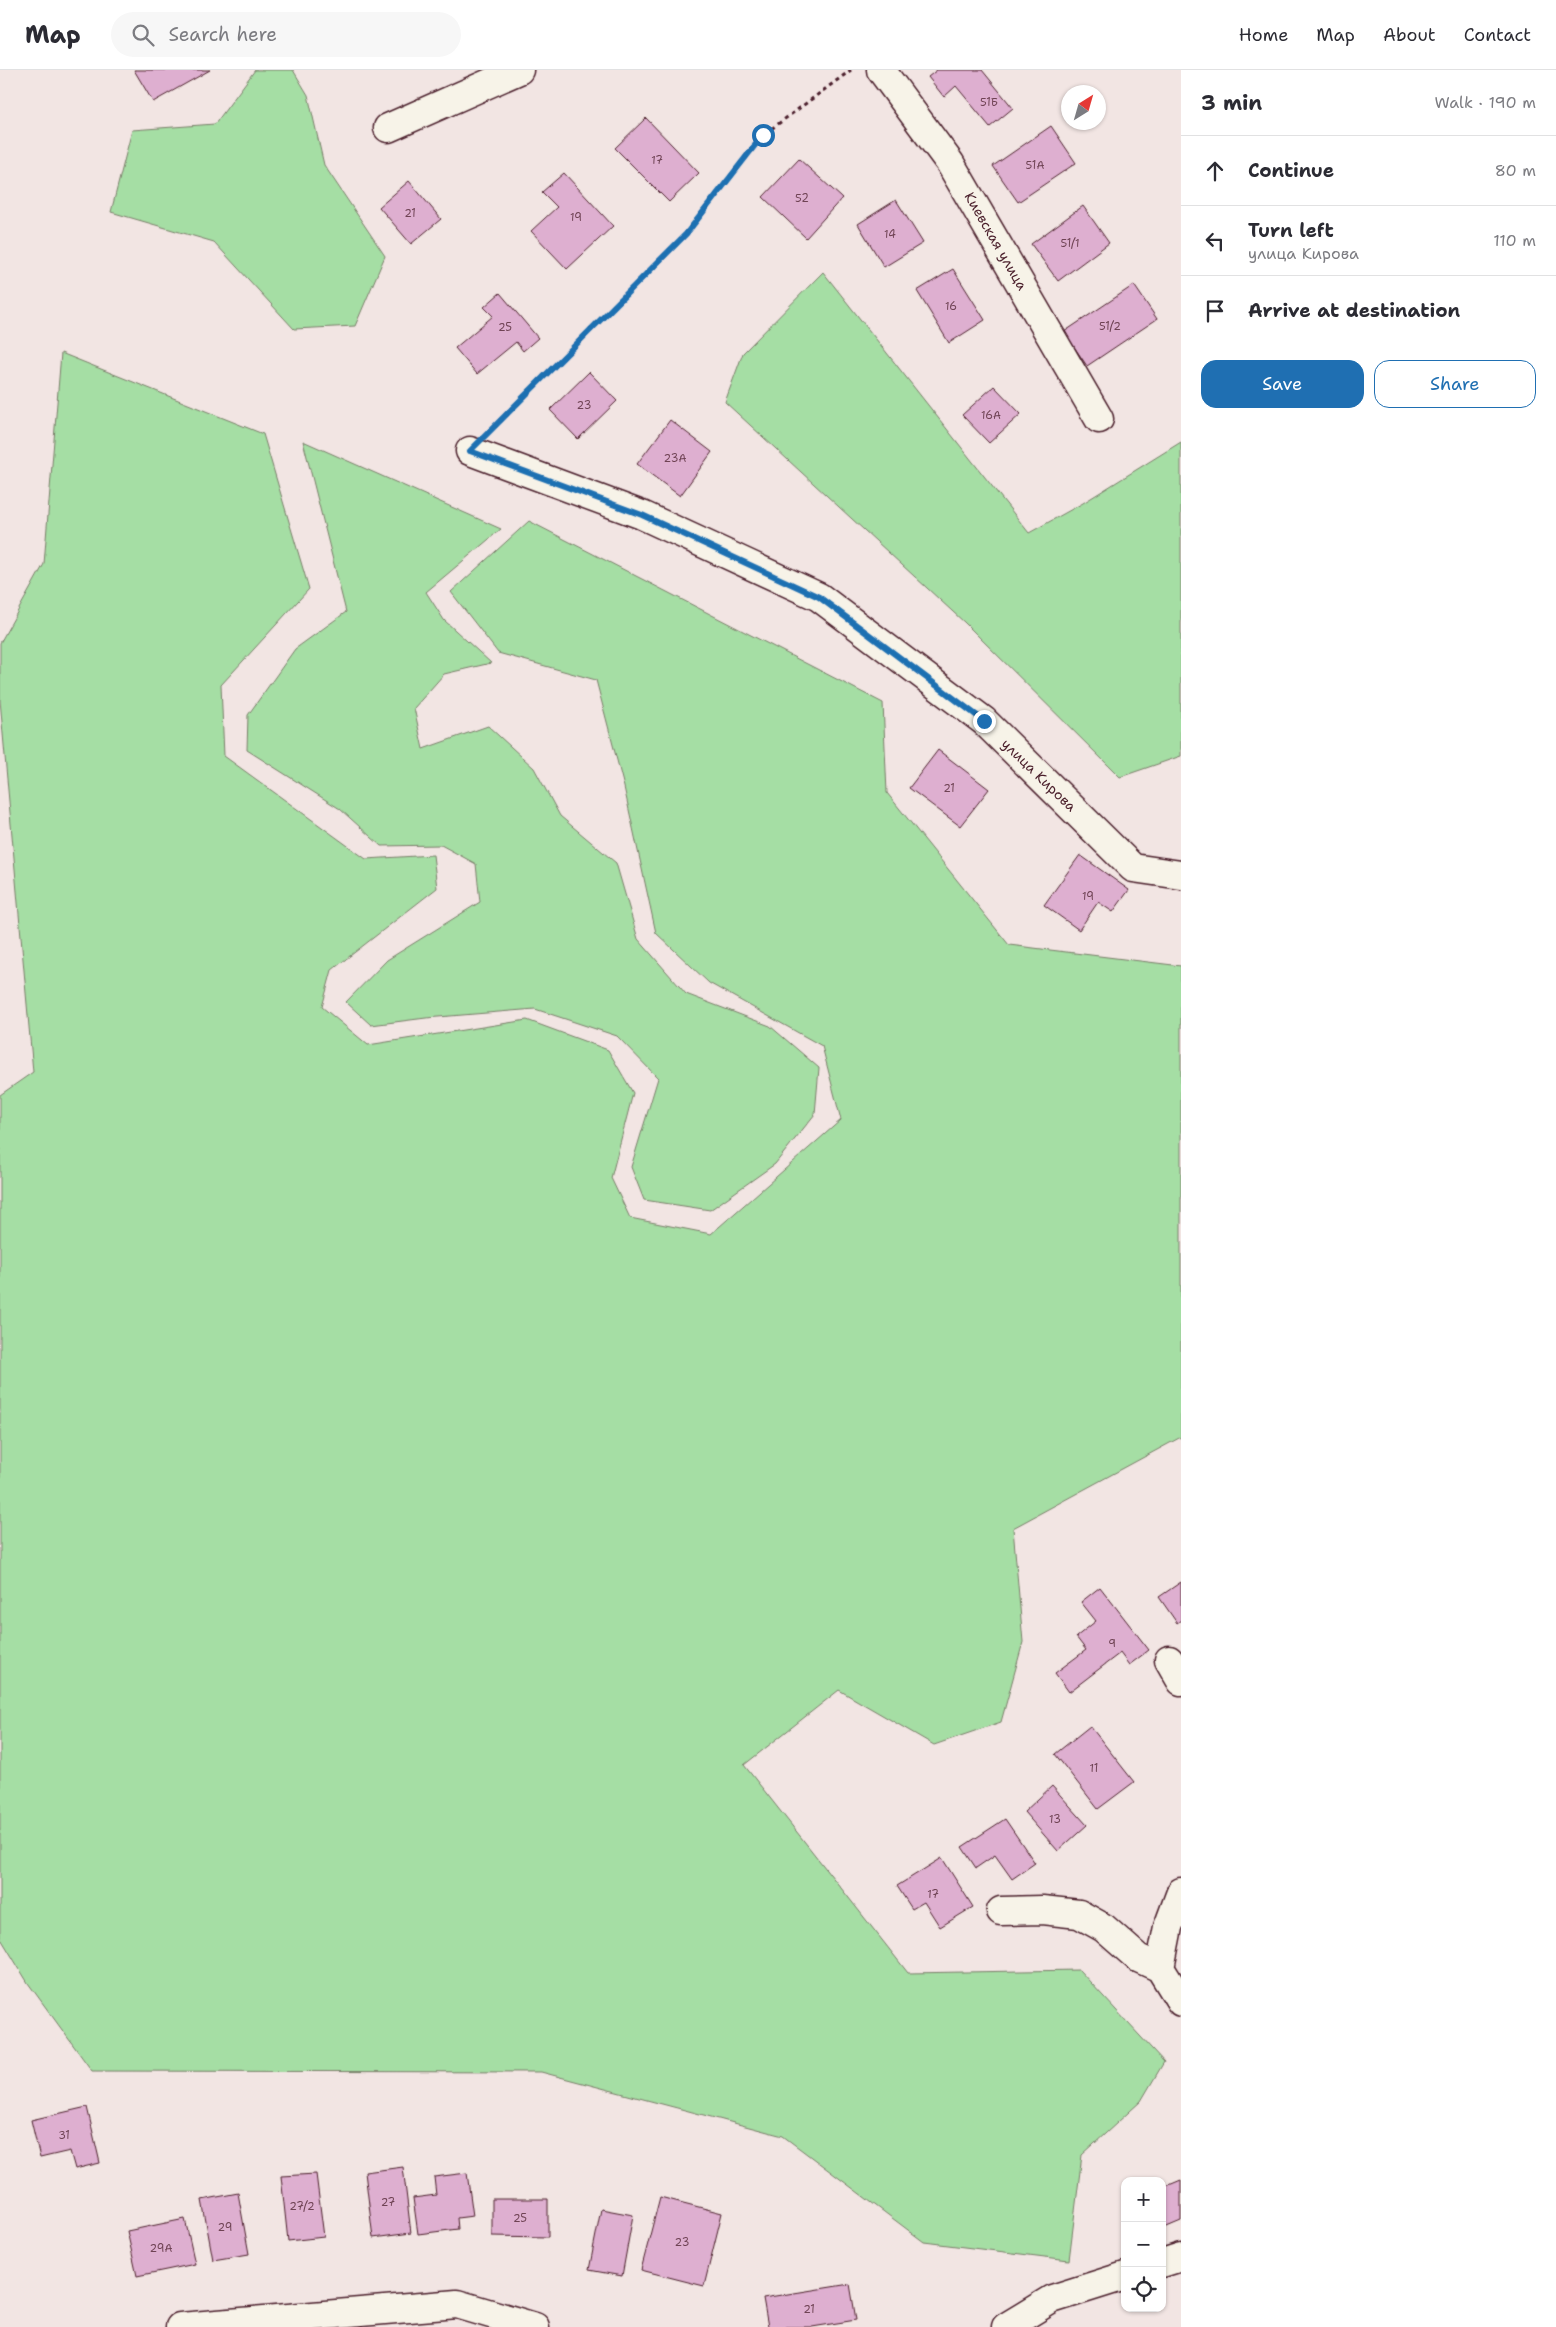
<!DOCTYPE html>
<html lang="en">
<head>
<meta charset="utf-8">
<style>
	:root { --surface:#fff; --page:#f7f7f7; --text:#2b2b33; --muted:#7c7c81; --line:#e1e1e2; --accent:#1f6fb2 }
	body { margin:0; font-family:"Shantell Sans",sans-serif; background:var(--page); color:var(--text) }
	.controls { position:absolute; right:15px; bottom:15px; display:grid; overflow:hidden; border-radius:10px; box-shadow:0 1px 4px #0004 }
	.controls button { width:45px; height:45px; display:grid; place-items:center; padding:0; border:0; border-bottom:1px solid var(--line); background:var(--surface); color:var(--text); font:25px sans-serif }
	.compass { position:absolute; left:1061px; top:15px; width:45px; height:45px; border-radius:50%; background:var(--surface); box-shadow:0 1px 4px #0004; rotate:37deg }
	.stop { position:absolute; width:15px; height:15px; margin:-11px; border:4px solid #1f6fb2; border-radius:50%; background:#fff }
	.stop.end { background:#1f6fb2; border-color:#fff; box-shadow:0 1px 5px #0008 }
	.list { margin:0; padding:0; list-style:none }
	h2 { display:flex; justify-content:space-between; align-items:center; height:65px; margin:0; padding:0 20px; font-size:21px }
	h2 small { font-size:16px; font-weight:400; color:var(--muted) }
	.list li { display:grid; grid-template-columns:32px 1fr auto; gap:15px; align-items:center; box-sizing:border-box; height:70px; padding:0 20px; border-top:1px solid var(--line) }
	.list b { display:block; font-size:19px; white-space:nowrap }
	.list p { margin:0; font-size:16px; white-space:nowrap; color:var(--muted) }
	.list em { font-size:16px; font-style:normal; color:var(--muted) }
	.actions { display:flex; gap:10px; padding:15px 20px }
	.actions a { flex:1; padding:11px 0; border:1px solid var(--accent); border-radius:15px; text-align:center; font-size:18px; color:var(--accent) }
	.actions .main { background:var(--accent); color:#fff }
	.icon { flex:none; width:28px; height:28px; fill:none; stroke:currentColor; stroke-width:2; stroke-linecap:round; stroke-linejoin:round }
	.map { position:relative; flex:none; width:1181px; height:2257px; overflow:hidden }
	header { display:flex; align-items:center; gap:30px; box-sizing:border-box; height:70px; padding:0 25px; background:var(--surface); border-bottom:1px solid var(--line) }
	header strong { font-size:24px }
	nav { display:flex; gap:28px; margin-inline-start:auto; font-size:18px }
	.search { width:350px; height:45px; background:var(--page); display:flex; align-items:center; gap:12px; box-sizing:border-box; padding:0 18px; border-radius:28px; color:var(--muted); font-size:19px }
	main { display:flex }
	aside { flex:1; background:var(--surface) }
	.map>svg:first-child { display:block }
	.green { fill:#a5dea4; stroke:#787e68 }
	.building { fill:#deafd0; stroke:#4a1f2b }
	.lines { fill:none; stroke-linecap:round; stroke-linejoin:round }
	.minor-casing { stroke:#4a1f2b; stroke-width:31 }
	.path { stroke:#4a1f2b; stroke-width:3; stroke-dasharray:4 4; stroke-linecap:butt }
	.minor { stroke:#f7f3e8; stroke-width:28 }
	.route { stroke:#1f6fb2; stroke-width:6 }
	.labels { text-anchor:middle; stroke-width:4; stroke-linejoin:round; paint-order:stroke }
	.number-label { font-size:11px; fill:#6f4354 }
	.street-label { font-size:14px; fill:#4a1f2b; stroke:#f7f3e8 }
</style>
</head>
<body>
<header>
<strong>Map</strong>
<div class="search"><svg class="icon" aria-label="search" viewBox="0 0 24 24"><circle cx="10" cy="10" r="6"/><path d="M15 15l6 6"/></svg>Search here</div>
<nav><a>Home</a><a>Map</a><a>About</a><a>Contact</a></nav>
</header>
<main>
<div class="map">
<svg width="1181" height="2257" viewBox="0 0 1181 2257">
	<rect width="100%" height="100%" fill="#f2e5e3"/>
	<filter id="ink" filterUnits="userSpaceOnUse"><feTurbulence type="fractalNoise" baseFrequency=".02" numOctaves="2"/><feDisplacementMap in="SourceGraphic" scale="10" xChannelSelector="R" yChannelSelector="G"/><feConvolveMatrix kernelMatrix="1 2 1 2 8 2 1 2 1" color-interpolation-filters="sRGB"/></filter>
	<g filter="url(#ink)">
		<path class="green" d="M255 0H293L308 25 324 95 385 186 355 256 294 259 214 172 111 142 132 60 215 54Z
			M823 202 1029 463 1083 433 1181 372V686L1120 707 965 553 725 332 743 283Z
			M61 283 263 364 309 519 221 615 224 686 366 789 433 785 437 818 332 900 322 937 368 975 527 950 608 980 633 1023 611 1108 630 1148 711 1164 841 1050 822 976 709 913 656 863 624 717 596 610 498 583 451 522 529 451 883 633 887 723 1009 875 1181 896V1367L1013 1458 1023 1572 1001 1652 934 1675 839 1620 744 1695 908 1903 1079 1900 1164 1992 1141 2031 1082 2085 1069 2190 924 2172 783 2066 541 2002 92 2001 28 1913 0 1867V1025L33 1002 0 630V573L44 494Z
			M303 371 501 459 426 522 444 550 491 593 444 604 414 638 423 679 488 656 534 698 560 746 616 793 638 869 686 924 770 956 819 998 815 1044 775 1094 710 1140 644 1130 631 1097 658 1008 617 966 535 939 426 948 371 955 346 932 387 890 480 832 476 794 441 775 381 776 340 739 247 680 248 645 295 579 346 542Z"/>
		<path class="building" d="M134 0H210L153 32Z
			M937 0H982L1013 38 990 57 956 16 944 27 928 7Z
			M646 48 699 103 669 132 615 78Z
			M1051 56 1076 93 1018 132 993 96Z
			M799 89 842 128 806 168 763 127Z
			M564 103 613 156 567 199 531 161 557 137 542 122Z
			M409 111 441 149 411 174 379 137Z
			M896 130 923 173 884 197 858 154Z
			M1083 136 1109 173 1058 211 1031 174Z
			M953 199 985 250 949 273 917 221Z
			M1134 215 1157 249 1087 296 1064 262Z
			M500 223 538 268 523 281 516 272 477 304 455 278 493 246 484 237Z
			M589 302 617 331 578 369 550 340Z
			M994 316 1021 344 989 373 962 345Z
			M670 350 712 382 680 426 637 394Z
			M938 680 989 719 960 756 909 718Z
			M1080 785 1129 820 1113 842 1098 832 1079 860 1044 835Z
			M1181 1512V1550L1177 1553 1159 1527Z
			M1100 1517 1149 1580 1129 1595 1120 1583 1069 1622 1055 1603 1086 1580 1076 1567 1096 1551 1081 1532Z
			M1090 1656 1134 1712 1098 1739 1055 1684Z
			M1052 1716 1087 1755 1058 1781 1024 1742Z
			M1005 1749 1035 1793 1012 1809 995 1785 976 1798 962 1777Z
			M942 1788 973 1837 940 1857 924 1832 912 1839 897 1816Z
			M87 2037 100 2093 75 2099 70 2081 40 2088 31 2050Z
			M403 2097 411 2163 373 2168 365 2102Z
			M467 2103 473 2146 457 2148 458 2159 418 2164 413 2128 436 2125 434 2107Z
			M316 2104 324 2167 288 2171 281 2106Z
			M1181 2110V2151L1162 2159V2118Z
			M238 2123 249 2184 213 2190 202 2130Z
			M660 2127 722 2143 704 2216 641 2200Z
			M492 2129H548V2167L492 2166Z
			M601 2139 633 2145 622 2206 589 2200Z
			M185 2149 195 2194 137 2206 127 2161Z
			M850 2214 856 2250 812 2257H768L763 2228Z"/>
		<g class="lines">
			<g class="minor-casing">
				<path id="minor" d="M881 0 950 93 1099 349
					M388 58 519 0
					M470 381 642 445 819 527 984 651 1133 798 1181 805
					M1169 1590 1181 1611
					M1181 1822 1168 1857 1160 1898 1181 1932
					M1001 1841 1042 1840 1079 1844 1104 1858 1138 1888 1160 1898
					M1162 2193 1181 2187
					M180 2257 457 2234 535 2257
					M1006 2257 1052 2229 1125 2206"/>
			</g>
			<path class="path" d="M494 357 686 164 763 65 851 0"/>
			<use href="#minor" class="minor"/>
		</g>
	</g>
	<g class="lines" filter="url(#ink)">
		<path class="route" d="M763 65 686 164 470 381 642 445 819 527 984 651"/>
	</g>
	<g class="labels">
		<g class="number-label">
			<text x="989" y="36">51Б</text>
			<text x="657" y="94">17</text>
			<text x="1035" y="99">51А</text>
			<text x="802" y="132">52</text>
			<text x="410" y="147">21</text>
			<text x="576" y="151">19</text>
			<text x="890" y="168">14</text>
			<text x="1070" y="177">51/1</text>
			<text x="951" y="240">16</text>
			<text x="1110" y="260">51/2</text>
			<text x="505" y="261">25</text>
			<text x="584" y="339">23</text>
			<text x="991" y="349">16А</text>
			<text x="675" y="392">23А</text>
			<text x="949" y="722">21</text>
			<text x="1088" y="830">19</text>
			<text x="1112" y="1577">9</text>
			<text x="1094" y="1702">11</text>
			<text x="1055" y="1753">13</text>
			<text x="933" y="1828">17</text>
			<text x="64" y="2069">31</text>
			<text x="388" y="2136">27</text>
			<text x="302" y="2140">27/2</text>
			<text x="520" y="2152">25</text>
			<text x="225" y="2161">29</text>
			<text x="682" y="2176">23</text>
			<text x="161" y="2182">29А</text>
			<text x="809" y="2243">21</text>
		</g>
		<g class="street-label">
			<text transform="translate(996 171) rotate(60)" y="5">Киевская улица</text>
			<text transform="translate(1039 705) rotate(44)" y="5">улица Кирова</text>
		</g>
	</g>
</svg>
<div class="controls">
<button>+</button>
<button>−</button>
<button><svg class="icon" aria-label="locate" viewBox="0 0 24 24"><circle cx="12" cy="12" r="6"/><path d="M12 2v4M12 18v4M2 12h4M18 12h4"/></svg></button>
</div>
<svg class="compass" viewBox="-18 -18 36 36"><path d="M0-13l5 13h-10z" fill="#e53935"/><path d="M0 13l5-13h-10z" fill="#7c7c81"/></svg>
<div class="stop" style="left:763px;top:65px"></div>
<div class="stop end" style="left:984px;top:651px"></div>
</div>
<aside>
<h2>3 min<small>Walk · 190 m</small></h2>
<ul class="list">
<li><svg class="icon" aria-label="ahead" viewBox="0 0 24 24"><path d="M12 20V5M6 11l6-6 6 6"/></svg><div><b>Continue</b></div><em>80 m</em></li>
<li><svg class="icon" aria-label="left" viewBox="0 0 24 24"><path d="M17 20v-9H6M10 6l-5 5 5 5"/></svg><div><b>Turn left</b><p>улица Кирова</p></div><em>110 m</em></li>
<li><svg class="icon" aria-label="arrive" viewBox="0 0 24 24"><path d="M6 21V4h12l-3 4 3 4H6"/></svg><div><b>Arrive at destination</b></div></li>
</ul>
<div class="actions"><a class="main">Save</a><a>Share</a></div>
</aside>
</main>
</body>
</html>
